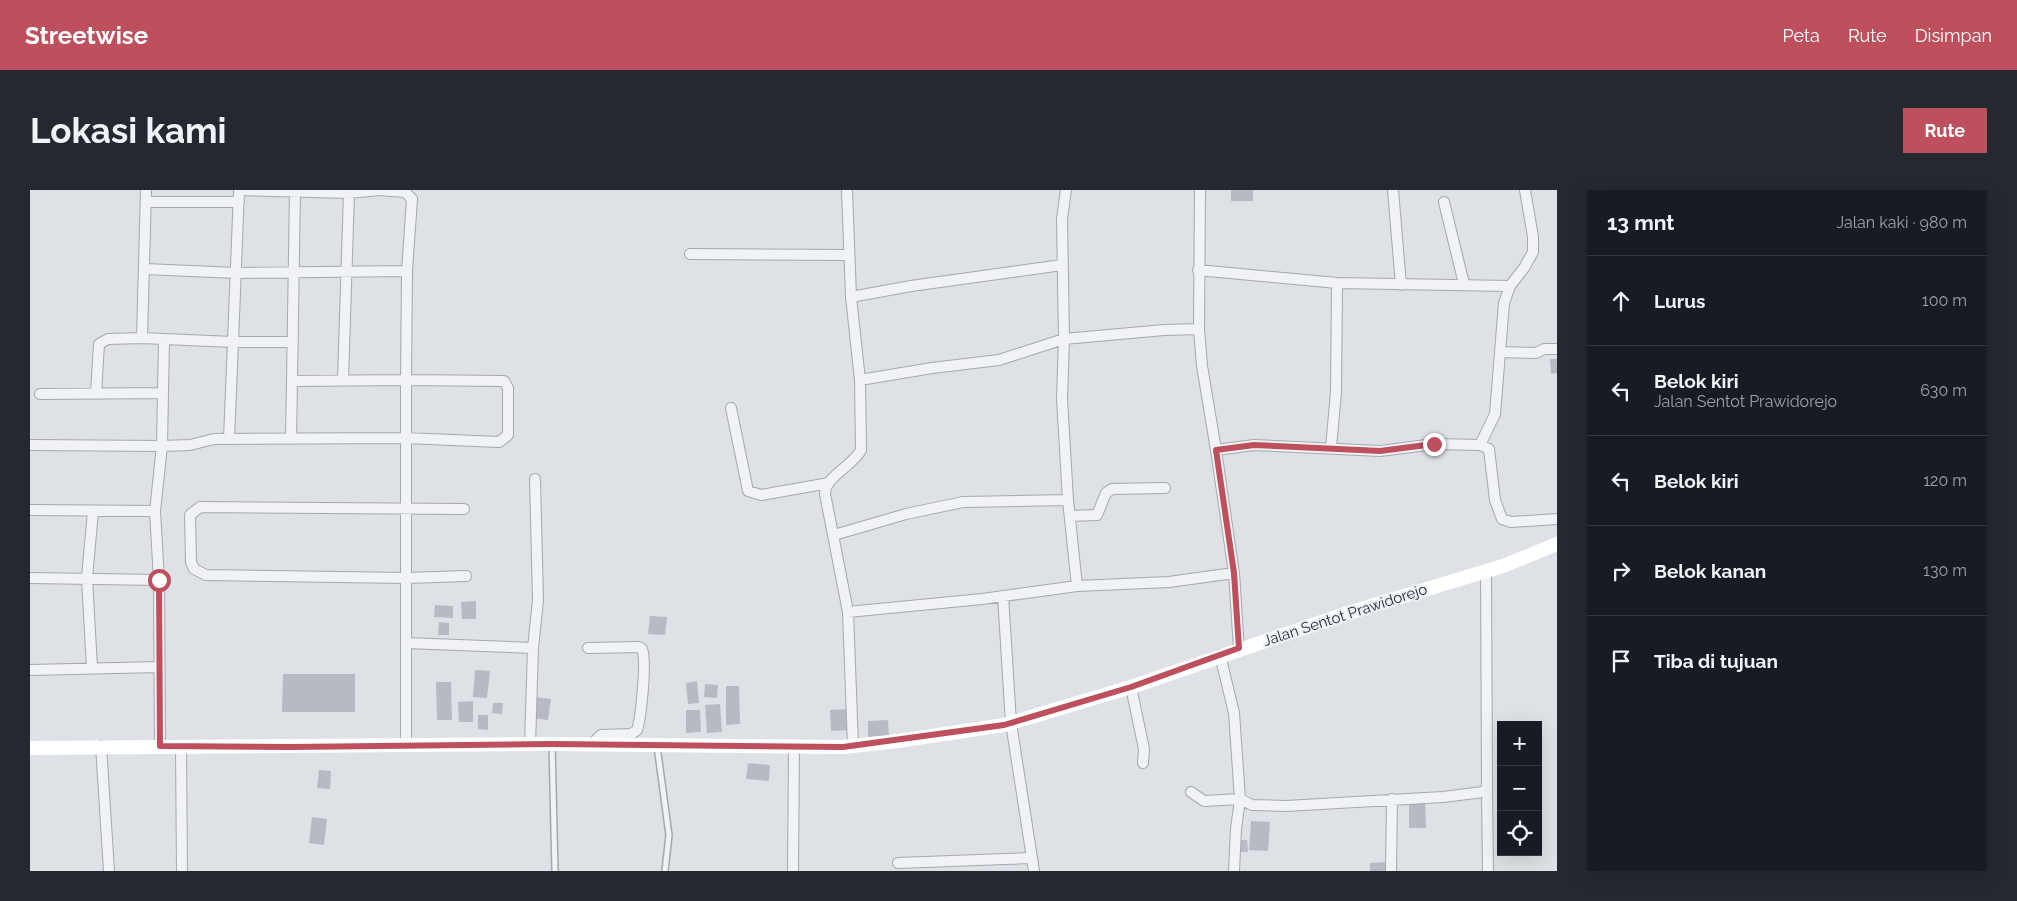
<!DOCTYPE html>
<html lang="id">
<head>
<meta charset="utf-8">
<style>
	:root { --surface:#171b24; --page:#242831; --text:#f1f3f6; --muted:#9ea1a6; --line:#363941; --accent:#be505e }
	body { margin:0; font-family:Raleway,sans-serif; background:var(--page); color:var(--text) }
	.controls { position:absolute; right:15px; bottom:15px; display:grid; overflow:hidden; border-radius:0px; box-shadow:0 5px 20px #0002 }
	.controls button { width:45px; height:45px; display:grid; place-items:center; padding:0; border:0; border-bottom:1px solid var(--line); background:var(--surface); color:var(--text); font:25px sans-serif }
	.stop { position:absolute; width:15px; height:15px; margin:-11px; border:4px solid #be505e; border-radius:50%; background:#fff }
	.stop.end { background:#be505e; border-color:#fff; box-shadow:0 1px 5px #0008 }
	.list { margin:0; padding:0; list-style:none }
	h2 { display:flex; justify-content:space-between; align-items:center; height:65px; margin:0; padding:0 20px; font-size:21px }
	h2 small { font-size:16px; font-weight:400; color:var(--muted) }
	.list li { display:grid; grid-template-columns:32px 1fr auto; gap:15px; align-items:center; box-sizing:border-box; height:90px; padding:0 20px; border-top:1px solid var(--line) }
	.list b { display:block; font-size:19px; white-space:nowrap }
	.list p { margin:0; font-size:16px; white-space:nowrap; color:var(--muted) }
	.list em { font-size:16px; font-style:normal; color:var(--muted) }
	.icon { flex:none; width:28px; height:28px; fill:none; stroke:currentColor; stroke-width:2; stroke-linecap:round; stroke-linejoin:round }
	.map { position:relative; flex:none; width:1527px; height:681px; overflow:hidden; border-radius:0px }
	header { display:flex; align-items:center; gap:30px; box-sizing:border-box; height:70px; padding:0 25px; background:var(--accent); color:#fff }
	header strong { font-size:24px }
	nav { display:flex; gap:28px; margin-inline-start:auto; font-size:18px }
	.intro { display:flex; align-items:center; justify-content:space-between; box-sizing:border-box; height:120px; padding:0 30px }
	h1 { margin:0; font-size:35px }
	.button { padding:12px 22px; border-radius:0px; background:var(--accent); color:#fff; font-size:18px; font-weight:700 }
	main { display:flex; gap:30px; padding:0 30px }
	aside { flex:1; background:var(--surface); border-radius:0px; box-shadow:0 5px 20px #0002 }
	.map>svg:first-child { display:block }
	.building { fill:#b6bac2 }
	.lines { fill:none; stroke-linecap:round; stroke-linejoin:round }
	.service-casing { stroke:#a4a8af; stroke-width:8 }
	.minor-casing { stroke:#a4a8af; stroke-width:12 }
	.service { stroke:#f0f2f5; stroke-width:5 }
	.minor { stroke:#f0f2f5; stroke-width:10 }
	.secondary { stroke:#fff; stroke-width:14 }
	.route { stroke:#be505e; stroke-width:6 }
	.labels { text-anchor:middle; stroke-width:4.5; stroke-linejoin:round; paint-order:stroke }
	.street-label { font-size:15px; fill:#292f3b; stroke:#edf0f4 }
</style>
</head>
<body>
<header>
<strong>Streetwise</strong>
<nav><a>Peta</a><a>Rute</a><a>Disimpan</a></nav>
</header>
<div class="intro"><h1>Lokasi kami</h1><a class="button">Rute</a></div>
<main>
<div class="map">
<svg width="1527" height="681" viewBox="0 0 1527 681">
	<rect width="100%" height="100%" fill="#dee1e6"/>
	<path class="building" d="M1201 0H1223V11H1201Z
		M1520 169H1527V183L1521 184Z
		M446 411V429H432L431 412Z
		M405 415 423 416V428L404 427Z
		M620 426 637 427 635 445 618 444Z
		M409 432 419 433V445H408Z
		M445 480 460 481 457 508 443 507Z
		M253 484H325V522H252Z
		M667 491 669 513 658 514 656 493Z
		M406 492H421L422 530H407Z
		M675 494 688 495 687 508 674 507Z
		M696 496H709L710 534 696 535Z
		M505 507 521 509 518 530 503 528Z
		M443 511V532H429L428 512Z
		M463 513H473L472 524 462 523Z
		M690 514 692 542 677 543 675 515Z
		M818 519 820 540 801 541 800 520Z
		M656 520H670L671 542 656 543Z
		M448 525H458V540L448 539Z
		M858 530 859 546 838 547V531Z
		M718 573 740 575 739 591 716 589Z
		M289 580 301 581 300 599 287 598Z
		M1379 610H1395L1396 638H1379Z
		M282 627 297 629 294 655 279 653Z
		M1221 631 1240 632 1238 661 1219 660Z
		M1209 650H1217L1218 662H1210Z
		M1355 672V681H1340V673Z"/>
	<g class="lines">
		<g class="service-casing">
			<path id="service" d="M522 554 525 681
				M627 556 639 645 635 681"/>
		</g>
		<g class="minor-casing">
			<path id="minor" d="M209 0 319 3 313 190
				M265 0 262 191 376 190 377 81 382 9 375 2 349 0
				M817 0 821 107 830 190 831 260C823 276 795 286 795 304L818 422 823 556
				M1170 0 1169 139 1172 176 1186 260 1224 255 1350 261 1404 254 1450 255 1459 259 1465 310 1472 329 1481 332 1527 329
				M1363 0 1371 95
				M319 3 349 0
				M116 12H209
				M1414 12 1434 94
				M660 64 819 65
				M115 79 206 83 377 81
				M1168 80 1307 93 1480 96
				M821 107 881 96 1032 75
				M134 149 203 152 209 0
				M1470 162 1506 163 1514 159H1527
				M830 190 902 178 969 170 1034 149 1134 140 1169 139
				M10 204 133 203
				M66 204 69 154 78 149 112 148
				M701 218 718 301 731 305 799 293
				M199 249 203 152H263
				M261 249 262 191
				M0 255 132 256 134 149 112 148 116 0
				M1450 255 1465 224 1474 113 1480 96 1494 78 1503 62V47L1495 0
				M1301 258 1306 202 1307 93
				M1186 260 1204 383 1209 459
				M434 319 170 317 160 325 161 372 164 379 176 385 376 388 436 386
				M0 320 125 321
				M1040 326 1067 325 1076 303 1082 299 1135 298
				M804 345 876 324 933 312 1038 310
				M0 388 129 390
				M1047 396 1139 392 1204 383
				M973 406 981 533 1004 681
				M818 422 952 409 1047 396 1038 310 1032 209 1034 149 1032 29 1036 0
				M376 453 503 458
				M558 458 609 457 612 459C617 470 611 528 607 540L601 544 571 545 562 554
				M1190 465 1204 523 1210 609 1222 615 1256 616 1413 607 1453 602 1457 598V589L1456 381
				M62 478 57 388 63 321
				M0 480 129 477
				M1101 497 1114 559 1113 573
				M500 555 503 458 508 410 505 289
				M71 556 79 681
				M130 556 129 390 125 321 132 256 160 255 184 249 375 248 469 252 478 245V198L474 191 376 190V556
				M151 556 152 681
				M1457 598 1458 681
				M1161 602 1174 611 1210 609 1206 639 1204 681
				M868 673 1002 668
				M763 681 764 557
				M1361 681 1362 609"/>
		</g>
		<use href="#service" class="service"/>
		<use href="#minor" class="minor"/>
		<path class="secondary" d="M0 558 522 554 813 557 868 551 974 535 1101 497 1318 423 1473 376 1527 354"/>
	</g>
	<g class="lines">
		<path class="route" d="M129 390 130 556 261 557 522 554 813 557 974 535 1101 497 1209 458 1204 383 1186 260 1224 255 1350 261 1404 254"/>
	</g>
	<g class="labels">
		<g class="street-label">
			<text transform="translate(1315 425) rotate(-18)" y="5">Jalan Sentot Prawidorejo</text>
		</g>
	</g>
</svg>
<div class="controls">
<button>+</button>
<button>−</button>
<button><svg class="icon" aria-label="locate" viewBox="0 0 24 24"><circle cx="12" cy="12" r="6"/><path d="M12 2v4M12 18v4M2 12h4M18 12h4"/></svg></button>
</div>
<div class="stop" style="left:129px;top:390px"></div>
<div class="stop end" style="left:1404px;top:254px"></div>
</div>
<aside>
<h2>13 mnt<small>Jalan kaki · 980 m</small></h2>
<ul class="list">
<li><svg class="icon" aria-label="ahead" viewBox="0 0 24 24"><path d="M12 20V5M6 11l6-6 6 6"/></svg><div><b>Lurus</b></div><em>100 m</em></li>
<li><svg class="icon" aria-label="left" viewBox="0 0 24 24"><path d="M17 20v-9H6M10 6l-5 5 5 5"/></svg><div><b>Belok kiri</b><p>Jalan Sentot Prawidorejo</p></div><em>630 m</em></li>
<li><svg class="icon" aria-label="left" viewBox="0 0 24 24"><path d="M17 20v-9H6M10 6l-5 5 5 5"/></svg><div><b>Belok kiri</b></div><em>120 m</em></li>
<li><svg class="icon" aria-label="right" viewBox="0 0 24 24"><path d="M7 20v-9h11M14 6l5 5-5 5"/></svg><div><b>Belok kanan</b></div><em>130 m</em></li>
<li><svg class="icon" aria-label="arrive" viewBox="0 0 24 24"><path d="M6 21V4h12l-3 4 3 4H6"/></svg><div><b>Tiba di tujuan</b></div></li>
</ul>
</aside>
</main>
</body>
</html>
